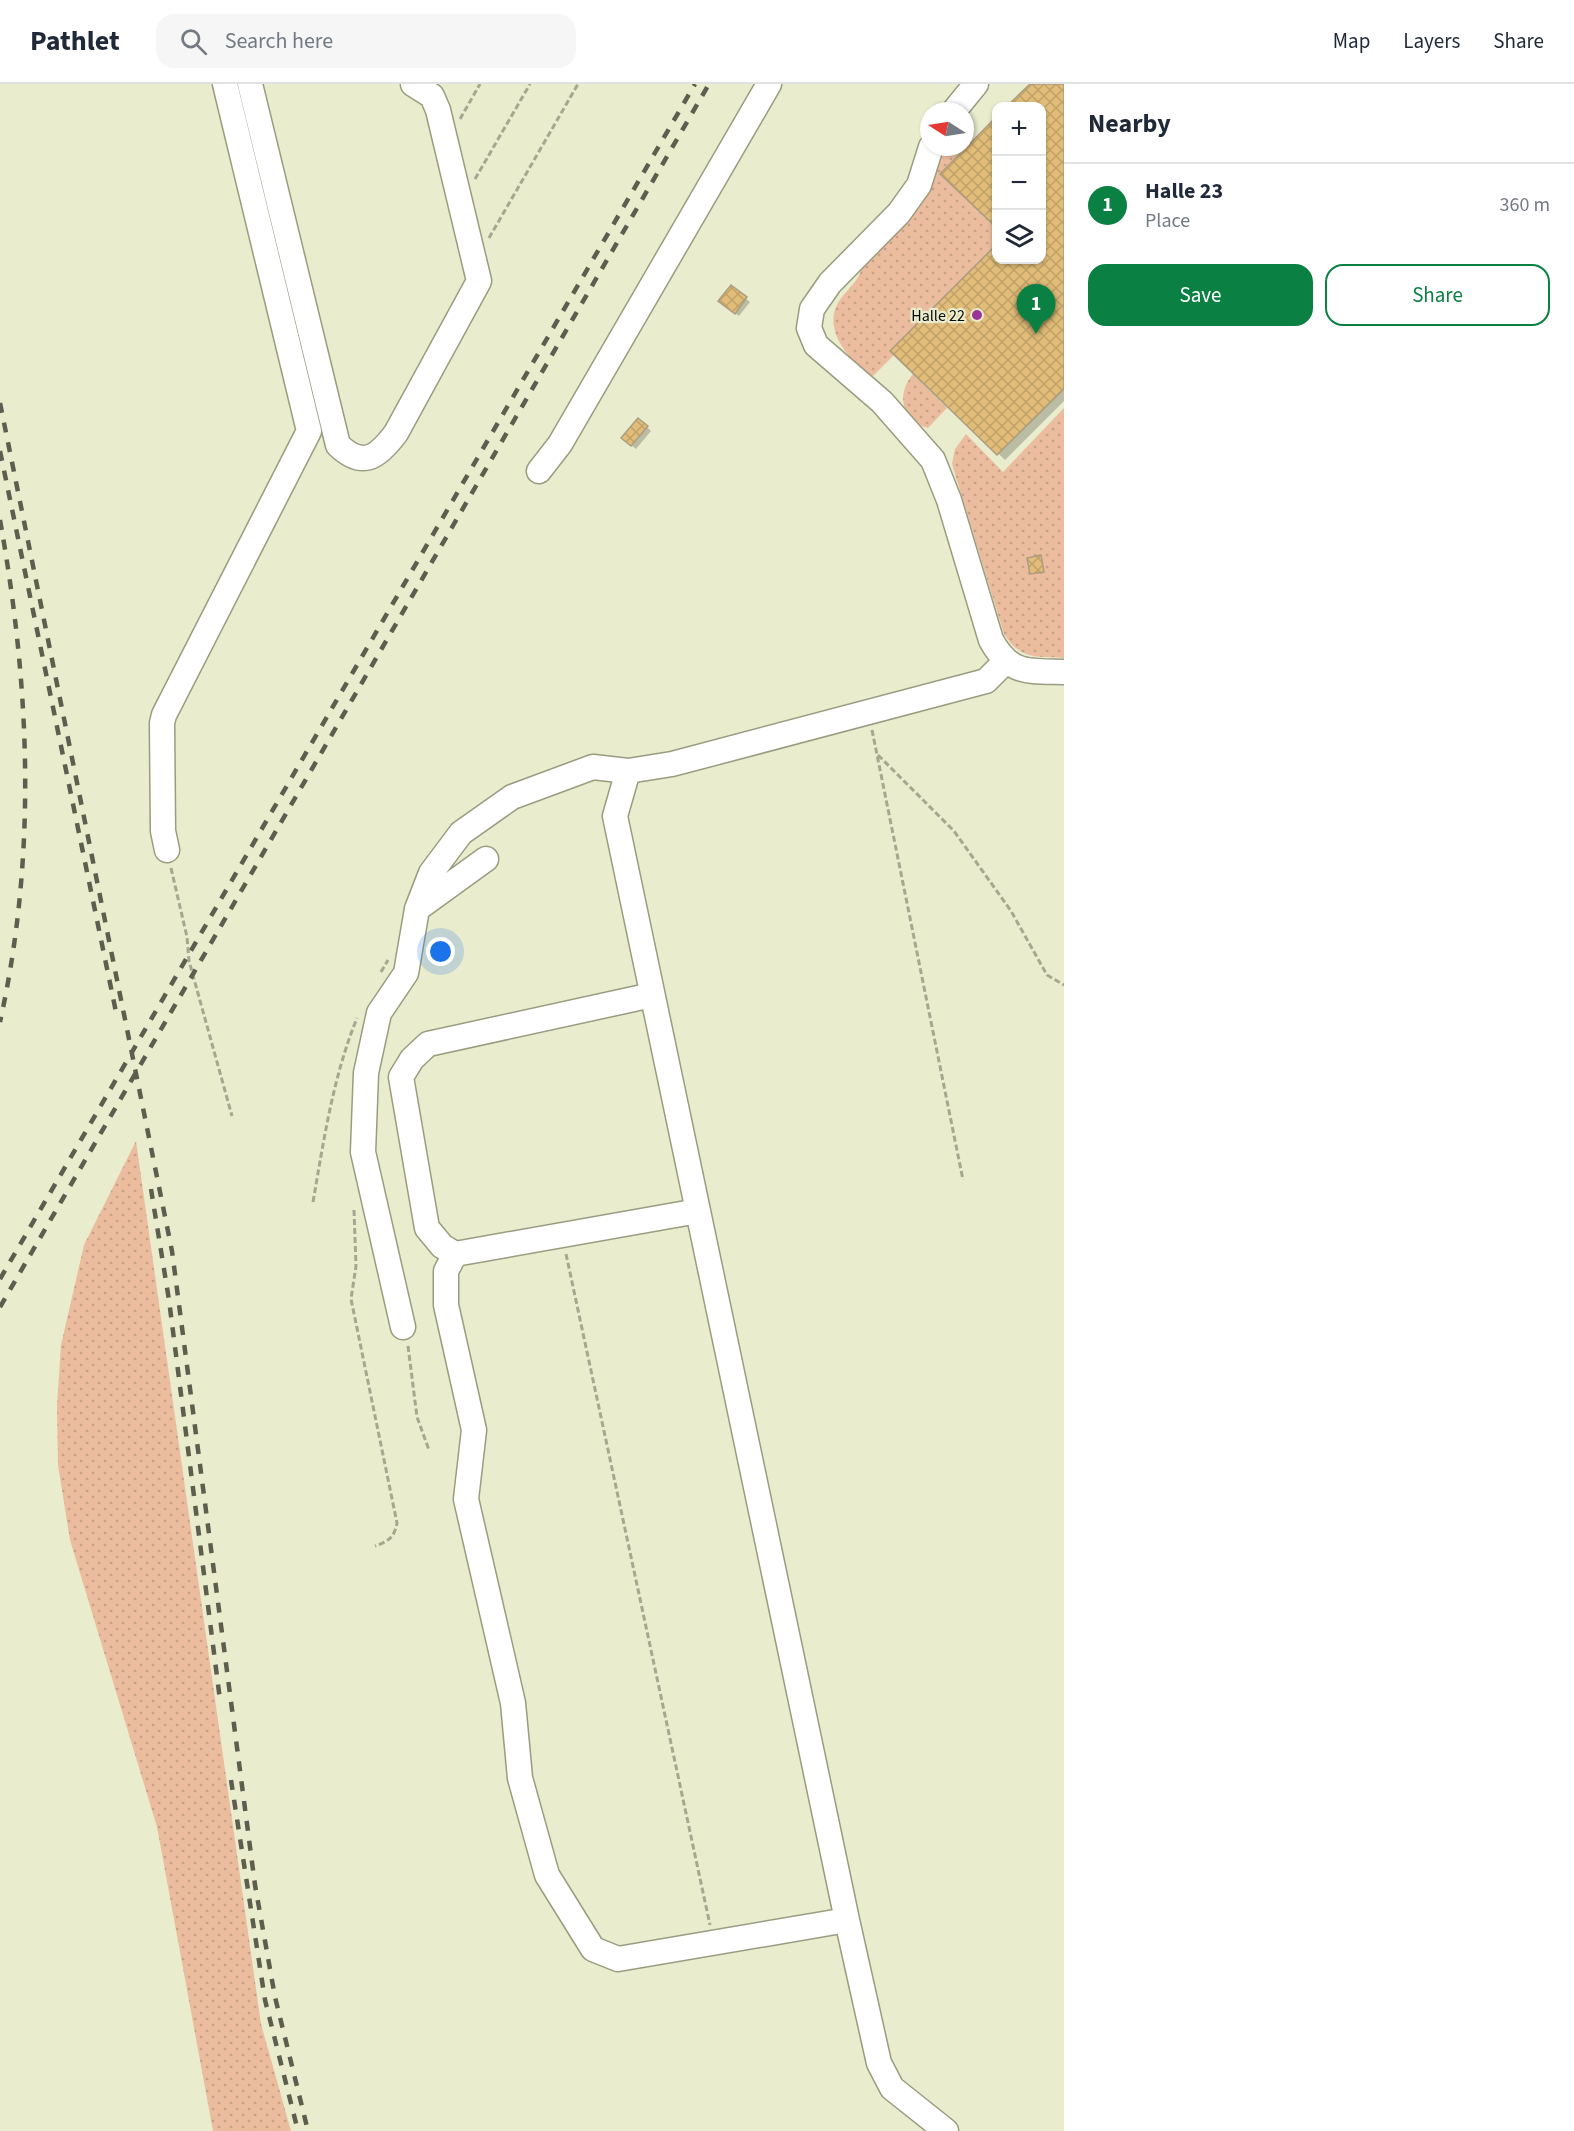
<!DOCTYPE html>
<html lang="en">
<head>
<meta charset="utf-8">
<style>
	:root { --surface:#fff; --page:#f6f6f7; --text:#1f2937; --muted:#747a83; --line:#e0e1e3; --accent:#0b8043 }
	body { margin:0; font-family:"Source Sans 3",sans-serif; background:var(--page); color:var(--text) }
	.controls { position:absolute; right:18px; top:18px; display:grid; overflow:hidden; border-radius:12px; box-shadow:0 2px 4px #0004 }
	.controls button { width:54px; height:54px; display:grid; place-items:center; padding:0; border:0; border-bottom:2px solid var(--line); background:var(--surface); color:var(--text); font:30px sans-serif }
	.compass { position:absolute; left:920px; top:18px; width:54px; height:54px; border-radius:50%; background:var(--surface); box-shadow:0 2px 4px #0004; rotate:282deg }
	.you { position:absolute; left:441px; top:868px; width:21px; height:21px; margin:-15px; border:4px solid #fff; border-radius:50%; background:#1a73e8; box-shadow:0 0 0 9px #1a73e833 }
	.badge { display:grid; place-items:center; width:39px; height:39px; border-radius:50%; background:var(--accent); color:#fff; font-size:20px; font-weight:700 }
	.pin { position:absolute; translate:-50% -50px; filter:drop-shadow(0 2px 3px #0008) }
	.pin::after { content:''; position:absolute; top:32px; width:21px; height:18px; background:inherit; clip-path:polygon(0 0,100% 0,50% 100%) }
	.list { margin:0; padding:0; list-style:none }
	h2 { display:flex; justify-content:space-between; align-items:center; height:78px; margin:0; padding:0 24px; font-size:26px }
	h2 small { font-size:20px; font-weight:400; color:var(--muted) }
	.list li { display:grid; grid-template-columns:39px 1fr auto; gap:18px; align-items:center; box-sizing:border-box; height:84px; padding:0 24px; border-top:2px solid var(--line) }
	.list b { display:block; font-size:22px; white-space:nowrap }
	.list p { margin:0; font-size:20px; white-space:nowrap; color:var(--muted) }
	.list em { font-size:20px; font-style:normal; color:var(--muted) }
	.actions { display:flex; gap:12px; padding:18px 24px }
	.actions a { flex:1; padding:14px 0; border:2px solid var(--accent); border-radius:18px; text-align:center; font-size:21px; color:var(--accent) }
	.actions .main { background:var(--accent); color:#fff }
	.icon { flex:none; width:33px; height:33px; fill:none; stroke:currentColor; stroke-width:2; stroke-linecap:round; stroke-linejoin:round }
	.map { position:relative; flex:none; width:1064px; height:2047px; overflow:hidden }
	header { display:flex; align-items:center; gap:36px; box-sizing:border-box; height:84px; padding:0 30px; background:var(--surface); border-bottom:2px solid var(--line) }
	header strong { font-size:28px }
	nav { display:flex; gap:33px; margin-inline-start:auto; font-size:21px }
	.search { width:420px; height:54px; background:var(--page); display:flex; align-items:center; gap:15px; box-sizing:border-box; padding:0 21px; border-radius:18px; color:var(--muted); font-size:22px }
	main { display:flex }
	aside { flex:1; background:var(--surface) }
	.map>svg:first-child { display:block }
	.grass { fill:url(#grass-dots) }
	.shadow { fill:#0003 }
	.building { fill:url(#building-cross-hatch); stroke:#ab9d83; stroke-width:1.5 }
	.lines { fill:none; stroke-linecap:round; stroke-linejoin:round }
	.minor-casing { stroke:#9a9c80; stroke-width:27 }
	.path { stroke:#a5a790; stroke-width:3; stroke-dasharray:6 3; stroke-linecap:butt }
	.minor { stroke:#fff; stroke-width:24 }
	.rail { stroke:#5d5e4d; stroke-width:4.5; stroke-dasharray:10 10; stroke-linecap:butt }
	.poi-dot { fill:#9a3498; stroke:#eaecce; stroke-width:2 }
	.labels { text-anchor:middle; stroke-width:4.5; stroke-linejoin:round; paint-order:stroke }
	.poi-label { font-size:16px; fill:#0c0d04; stroke:#eaecce; text-anchor:end }
</style>
</head>
<body>
<header>
<strong>Pathlet</strong>
<div class="search"><svg class="icon" aria-label="search" viewBox="0 0 24 24"><circle cx="10" cy="10" r="6"/><path d="M15 15l6 6"/></svg>Search here</div>
<nav><a>Map</a><a>Layers</a><a>Share</a></nav>
</header>
<main>
<div class="map">
<svg width="1064" height="2047" viewBox="0 0 1064 2047">
	<defs>
		<pattern id="grass-dots" width="8" height="8" patternUnits="userSpaceOnUse" patternTransform="scale(1.5)"><rect width="8" height="8" fill="#ebbc9e"/><path d="M2 2h.1M6 6h.1" fill="none" stroke="#c8a086" stroke-width="1.8" stroke-linecap="round"/></pattern>
		<pattern id="building-cross-hatch" width="8" height="8" patternUnits="userSpaceOnUse" patternTransform="scale(1.5)"><rect width="8" height="8" fill="#e1bd79"/><path d="M0 0l8 8M0 8l8-8" fill="none" stroke="#c0a167"/></pattern>
	</defs>
	<rect width="100%" height="100%" fill="#eaecce"/>
	<path class="grass" d="M937 63H954L960 69 940 90 996 143V161L890 267 894 271 873 292C851 279 822 247 838 219 848 203 857 201 863 181L932 100Z
		M913 290 947 324 928 344C901 337 896 310 913 290Z
		M1064 324V574C1036 572 1021 576 1004 550L952 380 955 365 966 350 1003 388Z
		M136 1057 261 1940 291 2047H213L157 1743 70 1456 58 1381 57 1322 61 1261 84 1161Z"/>
	<path class="shadow" d="M1033 0H1064V317L1005 376 892 267 996 163V176H1042V22H1010Z
		M996 36V141L942 90Z
		M731 203 750 218 739 232 724 221Z
		M647 343 651 347 636 365 627 358Z"/>
	<path class="building" d="M1030 0H1064V305L997 371 890 267 996 161V176H1041V22H1007Z
		M996 33V143L940 90Z
		M731 201 747 213 735 230 718 217Z
		M638 334 648 342 631 362 621 354Z
		M1041 471 1044 488 1030 490 1027 474Z"/>
	<g class="lines">
		<g class="minor-casing">
			<path id="minor" d="M250 0 338 361C363 385 378 373 396 349L479 197 438 26 432 12 413 0
				M954 27 976 0
				M931 63 919 101 899 129 830 199 812 225 809 244 816 261 882 318 933 376 949 416 991 556C1010 591 1028 587 1064 588
				M539 387 560 360 769 0
				M167 766 163 747 162 639 164 631 309 347 225 0
				M417 825 486 775
				M652 911 428 960 412 975 401 993 427 1144 442 1162 455 1170 698 1127
				M455 1170 446 1187V1221L474 1346 466 1415 513 1619 520 1694 547 1791 593 1865 618 1875 847 1836
				M403 1243 363 1068 366 989 379 929 406 889 417 825 431 789 461 749 512 713 593 683 628 687
				M946 2047 892 2004 879 1979 847 1836 615 732 628 687 672 680 986 597 1006 577"/>
		</g>
		<path class="path" d="M460 35 480 0
			M475 95 530 0
			M489 154 578 0
			M872 646 963 1096
			M878 671 954 747 1011 827 1047 891 1064 901
			M171 784 187 853 189 877 232 1032
			M381 888 388 876
			M313 1118C324 1055 333 993 357 934
			M354 1126 356 1182 351 1215 397 1439C394 1454 389 1457 375 1462
			M566 1170 710 1841
			M408 1262 417 1333 429 1366"/>
		<use href="#minor" class="minor"/>
		<path class="rail" d="M0 319 172 1167 255 1801 275 1913 308 2047
			M0 367 116 928
			M0 436C30 603 37 771 0 938
			M151 1105 169 1216 220 1616
			M0 1195 695 0
			M0 1223 709 0
			M231 1696 265 1916 298 2047"/>
	</g>
	<circle class="poi-dot" cx="977" cy="231" r="6"/>
	<g class="labels">
		<g class="poi-label">
			<text x="965" y="237">Halle 22</text>
		</g>
	</g>
</svg>
<div class="controls">
<button>+</button>
<button>−</button>
<button><svg class="icon" aria-label="layers" viewBox="0 0 24 24"><path d="M12 4l9 5-9 5-9-5zM3 14l9 5 9-5"/></svg></button>
</div>
<svg class="compass" viewBox="-18 -18 36 36"><path d="M0-13l5 13h-10z" fill="#e53935"/><path d="M0 13l5-13h-10z" fill="#747a83"/></svg>
<div class="you"></div>
<div class="pin badge" style="left:1036px;top:250px">1</div>
</div>
<aside>
<h2>Nearby<small></small></h2>
<ul class="list">
<li><span class="badge">1</span><div><b>Halle 23</b><p>Place</p></div><em>360 m</em></li>
</ul>
<div class="actions"><a class="main">Save</a><a>Share</a></div>
</aside>
</main>
</body>
</html>
